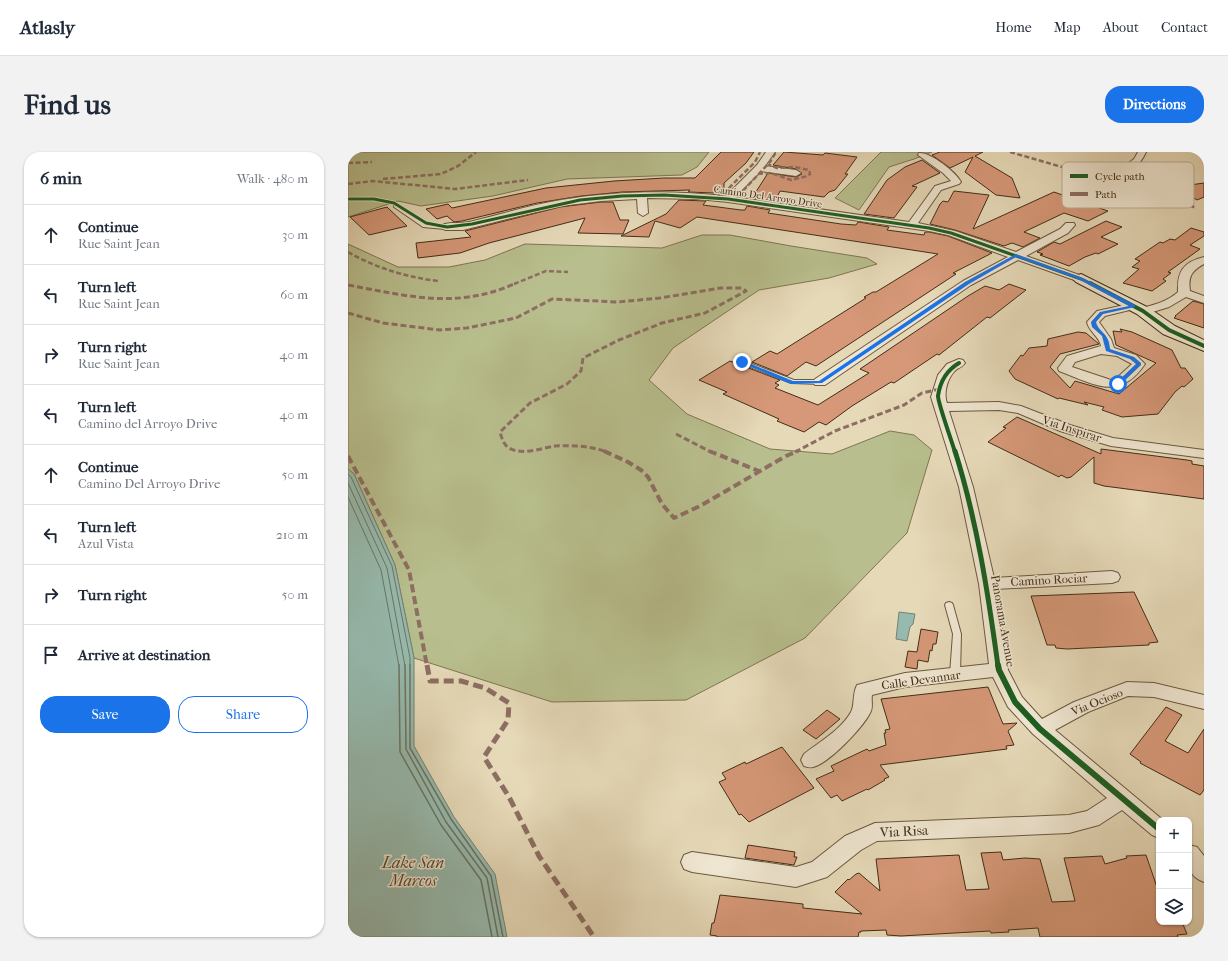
<!DOCTYPE html>
<html lang="en">
<head>
<meta charset="utf-8">
<style>
	:root { --surface:#fff; --page:#f2f2f3; --text:#1f2937; --muted:#747a83; --line:#e0e1e3; --accent:#1a73e8 }
	body { margin:0; font-family:"IM FELL French Canon",serif; background:var(--page); color:var(--text) }
	.controls { position:absolute; right:12px; bottom:12px; display:grid; overflow:hidden; border-radius:8px; box-shadow:0 1px 3px #0004 }
	.controls button { width:36px; height:36px; display:grid; place-items:center; padding:0; border:0; border-bottom:1px solid var(--line); background:var(--surface); color:var(--text); font:20px sans-serif }
	.stop { position:absolute; width:12px; height:12px; margin:-9px; border:3px solid #1a73e8; border-radius:50%; background:#fff }
	.stop.end { background:#1a73e8; border-color:#fff; box-shadow:0 1px 4px #0008 }
	.list { margin:0; padding:0; list-style:none }
	h2 { display:flex; justify-content:space-between; align-items:center; height:52px; margin:0; padding:0 16px; font-size:17px }
	h2 small { font-size:13px; font-weight:400; color:var(--muted) }
	.list li { display:grid; grid-template-columns:26px 1fr auto; gap:12px; align-items:center; box-sizing:border-box; height:60px; padding:0 16px; border-top:1px solid var(--line) }
	.list b { display:block; font-size:15px; white-space:nowrap }
	.list p { margin:0; font-size:13px; white-space:nowrap; color:var(--muted) }
	.list em { font-size:13px; font-style:normal; color:var(--muted) }
	.actions { display:flex; gap:8px; padding:12px 16px }
	.actions a { flex:1; padding:9px 0; border:1px solid var(--accent); border-radius:16px; text-align:center; font-size:14px; color:var(--accent) }
	.actions .main { background:var(--accent); color:#fff }
	.icon { flex:none; width:22px; height:22px; fill:none; stroke:currentColor; stroke-width:2; stroke-linecap:round; stroke-linejoin:round }
	.map { position:relative; flex:none; width:856px; height:785px; overflow:hidden; border-radius:16px }
	header { display:flex; align-items:center; gap:24px; box-sizing:border-box; height:56px; padding:0 20px; background:var(--surface); border-bottom:1px solid var(--line) }
	header strong { font-size:19px }
	nav { display:flex; gap:22px; margin-inline-start:auto; font-size:14px }
	.intro { display:flex; align-items:center; justify-content:space-between; box-sizing:border-box; height:96px; padding:0 24px }
	h1 { margin:0; font-size:28px }
	.button { padding:10px 18px; border-radius:16px; background:var(--accent); color:#fff; font-size:14px; font-weight:700 }
	main { display:flex; gap:24px; padding:0 24px }
	aside { flex:1; background:var(--surface); border-radius:16px; box-shadow:0 1px 3px #0004 }
	.map>svg:first-child { display:block }
	.green { fill:#b8be8d; stroke:#7e7651 }
	.water { fill:#96baae; stroke:#758271 }
	.lines { fill:none; stroke-linecap:round; stroke-linejoin:round }
	.shore-far1 { stroke:#6c7462; stroke-width:1 }
	.shore { stroke:#6c7462; stroke-width:1.5 }
	.building { fill:#d69878; stroke:#432d15 }
	.lane-casing { stroke:#6c583e; stroke-width:2 }
	.street-casing { stroke:#6c583e; stroke-width:2 }
	.secondary-casing { stroke:#432d15; stroke-width:2 }
	.lane { fill:#efe6d1; fill-rule:evenodd }
	.street { fill:#efe6d1; fill-rule:evenodd }
	.secondary { fill:#efe6d1; fill-rule:evenodd }
	.quiet-far3 { stroke:#8d6e63; stroke-width:2.5; stroke-dasharray:5 2.5; stroke-linecap:butt }
	.quiet-far2 { stroke:#8d6e63; stroke-width:3; stroke-dasharray:6 3; stroke-linecap:butt }
	.quiet-far1 { stroke:#8d6e63; stroke-width:4; stroke-dasharray:8 4; stroke-linecap:butt }
	.quiet { stroke:#8d6e63; stroke-width:5; stroke-dasharray:10 5; stroke-linecap:butt }
	.cycleway-far3-casing { stroke:#efe6d1; stroke-width:4.5 }
	.cycleway-far2-casing { stroke:#efe6d1; stroke-width:6 }
	.cycleway-far1-casing { stroke:#efe6d1; stroke-width:8 }
	.cycleway-casing { stroke:#efe6d1; stroke-width:9 }
	.cycleway-far3 { stroke:#1b5e20; stroke-width:3 }
	.cycleway-far2 { stroke:#1b5e20; stroke-width:4 }
	.cycleway-far1 { stroke:#1b5e20; stroke-width:5 }
	.cycleway { stroke:#1b5e20; stroke-width:6 }
	.route { fill:#1a73e8 }
	.labels { text-anchor:middle; stroke-width:3; stroke-linejoin:round; paint-order:stroke }
	.far-street-label { font-size:10px; fill:#432d15; stroke:#efe6d1 }
	.street-label { font-size:12px; fill:#432d15; stroke:#efe6d1 }
	.near-street-label { font-size:14px; fill:#432d15; stroke:#efe6d1 }
	.near-water-label { font-size:16px; font-style:italic; fill:#544934; stroke:#efe6d1 }
	.key { fill:#efe6d1; stroke:#bbae99; stroke-width:1 }
	.key-label { font-size:11px; fill:#432d15 }
</style>
</head>
<body>
<header>
<strong>Atlasly</strong>
<nav><a>Home</a><a>Map</a><a>About</a><a>Contact</a></nav>
</header>
<div class="intro"><h1>Find us</h1><a class="button">Directions</a></div>
<main>
<aside>
<h2>6 min<small>Walk · 480 m</small></h2>
<ul class="list">
<li><svg class="icon" aria-label="ahead" viewBox="0 0 24 24"><path d="M12 20V5M6 11l6-6 6 6"/></svg><div><b>Continue</b><p>Rue Saint Jean</p></div><em>30 m</em></li>
<li><svg class="icon" aria-label="left" viewBox="0 0 24 24"><path d="M17 20v-9H6M10 6l-5 5 5 5"/></svg><div><b>Turn left</b><p>Rue Saint Jean</p></div><em>60 m</em></li>
<li><svg class="icon" aria-label="right" viewBox="0 0 24 24"><path d="M7 20v-9h11M14 6l5 5-5 5"/></svg><div><b>Turn right</b><p>Rue Saint Jean</p></div><em>40 m</em></li>
<li><svg class="icon" aria-label="left" viewBox="0 0 24 24"><path d="M17 20v-9H6M10 6l-5 5 5 5"/></svg><div><b>Turn left</b><p>Camino del Arroyo Drive</p></div><em>40 m</em></li>
<li><svg class="icon" aria-label="ahead" viewBox="0 0 24 24"><path d="M12 20V5M6 11l6-6 6 6"/></svg><div><b>Continue</b><p>Camino Del Arroyo Drive</p></div><em>50 m</em></li>
<li><svg class="icon" aria-label="left" viewBox="0 0 24 24"><path d="M17 20v-9H6M10 6l-5 5 5 5"/></svg><div><b>Turn left</b><p>Azul Vista</p></div><em>210 m</em></li>
<li><svg class="icon" aria-label="right" viewBox="0 0 24 24"><path d="M7 20v-9h11M14 6l5 5-5 5"/></svg><div><b>Turn right</b></div><em>50 m</em></li>
<li><svg class="icon" aria-label="arrive" viewBox="0 0 24 24"><path d="M6 21V4h12l-3 4 3 4H6"/></svg><div><b>Arrive at destination</b></div></li>
</ul>
<div class="actions"><a class="main">Save</a><a>Share</a></div>
</aside>
<div class="map">
<svg width="856" height="785" viewBox="0 0 856 785">
	<rect width="100%" height="100%" fill="#e6d9b8"/>
	<filter id="stains"><feTurbulence type="fractalNoise" baseFrequency=".005" numOctaves="4"/><feColorMatrix values="0 0 0 0 .2 0 0 0 0 .09 0 0 0 0 .02 0 0 0 .5 -.17"/></filter>
	<radialGradient id="worn" r=".72"><stop offset=".6" stop-color="#630" stop-opacity="0"/><stop offset="1" stop-color="#630" stop-opacity=".3"/></radialGradient>
	<path class="green" d="M0 0H361L349 15 334 23 219 27 145 44 73 54 50 49 0 65Z
		M533 0H584L566 7 541 15 511 58 487 46Z
		M354 83H382L443 94 519 106 529 112 481 126 411 138 325 196 301 228 339 262 422 297 484 302 542 279 566 283 584 298 559 381 457 486 338 548 204 550 66 506 47 413 6 322 0 317V92L50 115H101L137 108 177 92 314 96Z"/>
	<path class="water" d="M0 317 6 322 47 413 66 506V594L106 665 147 722 159 785H0Z
		M551 460 567 462 565 472 562 475 559 489 548 487Z"/>
	<g class="lines">
		<path class="shore-far1" d="M0 322 3 325 44 414 62 506V514
			M0 331 39 416 57 514
			M0 345 33 418 51 514"/>
		<path class="shore" d="M51 513 52 600 93 673 133 728 144 785
			M57 513 58 597 98 670 139 726 150 785
			M62 513V596L103 667 143 724 155 785"/>
	</g>
	<path class="building" d="M373 0H406L398 11 376 31V36H371L366 41 340 40 342 38 274 40 233 44 189 51 114 69 106 70 99 64 89 67 78 57 100 52 104 56 198 36 266 29 316 26H347Z
		M436 0 475 3 477 1 509 5 497 22H500L487 38 481 40 476 45 432 39 427 49 404 46 420 21 448 25 454 22 448 17 425 13Z
		M592 0H635L627 4 664 26 672 46 648 43 617 20 625 5 602 16 584 3Z
		M574 8 592 21 564 34 569 35 546 66 516 62 539 28 557 15Z
		M856 31V45L849 48 828 35Z
		M606 39 641 43 625 77 706 40 760 59 740 69 716 61 676 80 692 86 675 95 664 91 656 94 607 78 582 72 592 52 595 49 600 50Z
		M331 48 358 49 355 53 393 58H397L399 54 422 58 420 61 493 72 508 73 510 70 541 75 539 78 576 83 577 80H581L600 84 644 101 605 121 608 122 468 214 458 210 439 224 404 210 422 199 429 202 518 146 516 145 525 140H528L590 102 349 65 332 76 307 69 301 85 273 84 318 62Z
		M253 50H265L272 68H281L275 82 230 81 237 66 141 91 112 101 70 106 68 91 123 85 117 79 212 55Z
		M39 55 59 74 21 83 2 65Z
		M758 69 774 75 753 85 770 92 750 102 748 101 737 105 721 114 692 103 695 102 689 100 706 90 712 92Z
		M843 76 856 80V84L842 93 852 97 820 120 823 121 815 127 818 129 804 139 775 131 791 117 784 115 792 109 787 107 812 90 815 91 822 87 827 88Z
		M661 132 678 138 642 166 639 165 591 203 589 202 546 231 543 230 504 254 478 273 471 270 456 280 429 269 431 267 375 242 379 240 351 228 382 209 432 228 427 231 431 233 427 236 470 253 521 221 512 217 620 144 637 134 651 138Z
		M845 149 856 152V176L826 166 828 164H827Z
		M772 177 784 180 824 198 833 216H837L845 227 836 235 834 234 827 240 810 262 774 265 754 258 756 255 736 250 740 253 711 246 710 247 667 227 661 219 673 203 675 204 681 196 699 194 700 187 730 180 738 181 751 192 712 202 702 215 722 236 727 229 771 242 808 211 768 193 765 179 774 180Z
		M669 265 753 302V297L839 308 844 309V312L856 314V347L756 334 746 331V305L723 325 719 326 713 323 711 325 640 290 658 276 655 275Z
		M786 440 810 490 801 491V493L719 497 708 496 707 493H699L683 444Z
		M573 477 590 480 588 492H585L584 499 582 498 580 510 570 508 569 517 557 515 560 499 569 500Z
		M640 535 655 572 669 571 660 579 666 593 658 594 659 597 532 613 541 625 536 627 537 628 520 638 519 637 494 649 489 643 483 646 468 627 486 619 483 614 519 597 521 599 538 593 536 581H538L537 578 542 577 533 547Z
		M818 555 834 563 817 589 840 601 856 577V638L852 643 792 611 793 610 782 602Z
		M479 558 492 567 468 587 455 578Z
		M434 595 466 636 401 670 393 662 391 663 371 630 378 627 374 621 397 610 398 612Z
		M400 693 447 700 446 705H449L446 713 397 706Z
		M653 700 655 708 677 706 692 707 704 750 727 749 716 706 754 704 757 712 779 706 778 704 798 703 811 741V770H834L839 782 829 783 830 785H692L690 776 660 778 661 780 643 781 642 779 553 784 539 783 538 778 513 779V780H511L510 785H369V784L362 783 364 771H366L372 743 455 752V756L514 762 487 740 500 727 501 728 508 722 511 721 532 739 528 707 611 703 618 738 641 737 633 701Z"/>
	<g class="lines">
		<g class="lane-casing">
			<path id="lane" d="M46 53H50L78 73H97L100 75 97 77 75 75 46 55Z
				M394 208 446 228H472L475 230 472 232 443 231 392 211 391 210Z
				M601 450 604 451 605 453 613 482 612 522 610 524H604L602 522 605 482 597 453 598 451Z"/>
		</g>
		<g class="street-casing">
			<path id="street" d="M418 0H427L417 14 448 18 453 21 448 24 413 19 387 45 561 70 587 34 603 29 595 21 570 3 571 1C582 0 608 20 613 30L611 32 593 38 570 71 607 79 668 100 712 77 718 71H726L727 73 720 81 678 104 737 125 739 127 733 130 729 129 670 108 623 133 477 233H467L465 230 467 227 615 129 660 105 600 83 581 79 380 50 350 47 299 46 300 61 295 64 290 61 289 47 253 49 212 54 115 78H97L92 75C97 69 113 72 121 70 151 63 182 53 213 48 267 39 323 38 378 44L409 13Z
				M790 0H798C794 9 782 25 771 22L769 20 771 18 786 7Z
				M856 105V112C843 119 840 125 842 139L856 144V151L838 145 821 155 795 163 791 161 789 159 791 157C805 153 819 150 830 140 829 120 835 110 856 105Z
				M786 151 790 152 792 154 790 156 757 164 751 170 763 187 766 196 788 203 797 212C771 250 746 232 711 219L710 216 719 204 753 194C751 184 741 180 739 170L749 159ZM753 202 769 204 784 212 772 223 763 228 724 215 727 210Z
				M611 207 615 208 617 211C615 214 613 215 609 217 600 224 595 240 599 251L651 250 673 254 722 273 765 286 856 298V306L763 294 712 279 670 261 651 258 601 259 625 335 646 426 764 419 770 421 772 425 770 429 764 431 648 437 660 518 674 545 694 567 726 550 779 530 806 531 856 543V557L806 545 780 544 740 560 707 578 815 668H811V686L804 683 774 658 751 673 721 681 529 689 513 698 479 725 448 735 344 720 336 717 333 710 336 703 344 700 448 715 464 710 497 684 527 671 721 663 739 659 759 646 685 582 660 555 645 525 557 535 524 543C523 548 525 554 523 559 517 574 480 612 465 615 462 616 459 615 456 614L453 608 456 602C471 590 493 578 503 560 507 553 504 543 509 533L557 521 641 512 631 432 611 335 583 245 590 223 599 212Z
				M841 693 849 695 856 704V730C837 723 841 710 841 693Z"/>
		</g>
		<g class="secondary-casing">
			<path id="secondary" d="M733 122 801 156 827 174 856 188V199L815 182 789 162 728 130 725 127 728 124Z"/>
		</g>
		<use href="#lane" class="lane"/>
		<use href="#street" class="street"/>
		<use href="#secondary" class="secondary"/>
		<path class="quiet-far3" d="M662 0 832 49 848 56
			M0 11 24 10
			M410 22 423 21 443 28 460 24 462 22 461 18 447 15 429 16 420 12
			M35 27 93 22 110 14 128 0
			M771 29 775 26 774 20
			M0 32 25 29 107 37 180 28
			M372 43 370 42 376 41 407 10 412 0
			M393 45 392 42 422 10 428 0
			M0 100C28 116 58 125 90 129
			M166 132 198 119 220 120"/>
		<path class="quiet-far2" d="M0 133C59 144 110 158 168 131
			M0 161 35 171 92 178 119 176 168 166 204 147 270 150 312 146 373 136H394L398 139 357 161 314 171 271 188 235 206 233 219 219 232 182 251 152 280C154 287 156 294 163 297 176 303 194 296 207 294 224 293 242 294 259 300
			M328 282 363 300
			M447 300 487 279 556 253 574 241 592 237"/>
		<path class="quiet-far1" d="M256 299 280 310 293 318 300 325 314 352 326 366 352 354 438 304 450 299
			M361 299 411 319
			M0 304 61 418 79 514"/>
		<path class="quiet" d="M79 513 82 529H113L137 536 161 551 160 568 136 605 161 645 191 704 246 785"/>
		<g class="cycleway-far3-casing">
			<path id="cycleway-far3" d="M0 47H26L46 51 78 71 99 75 124 72 232 48 274 44 316 43 380 47 581 76 603 81 733 127 744 132"/>
		</g>
		<g class="cycleway-far2-casing">
			<path id="cycleway-far2" d="M742 131 795 159 821 178 856 194
				M607 300C604 290 590 251 590 244 592 230 599 218 611 211"/>
		</g>
		<g class="cycleway-far1-casing">
			<path id="cycleway-far1" d="M607 299C629 369 640 441 650 514"/>
		</g>
		<g class="cycleway-casing">
			<path id="cycleway" d="M650 513 651 518 667 550 692 577 811 677"/>
		</g>
		<use href="#cycleway-far3" class="cycleway-far3"/>
		<use href="#cycleway-far2" class="cycleway-far2"/>
		<use href="#cycleway-far1" class="cycleway-far1"/>
		<use href="#cycleway" class="cycleway"/>
	</g>
	<path class="route" d="M668 102 735 126 787 153V155L755 162 748 170C750 180 761 180 762 197L786 205 793 211V213L772 233H768V231L788 212 782 207 758 199 754 184 744 175 743 170 752 160 781 154 732 128 668 105 621 132 474 231 443 232 391 210 396 209 445 229H471L617 130Z"/>
	<g class="labels">
		<g class="far-street-label">
			<text transform="translate(420 44) rotate(8)" y="4">Camino Del Arroyo Drive</text>
		</g>
		<g class="street-label">
			<text transform="translate(724 277) rotate(18)" y="4">Via Inspirar</text>
			<text transform="translate(701 428) rotate(-3)" y="4">Camino Rociar</text>
			<text transform="translate(655 469) rotate(80)" y="4">Panorama Avenue</text>
			<text transform="translate(573 528) rotate(-8)" y="4">Calle Devannar</text>
			<text transform="translate(749 550) rotate(-22)" y="4">Via Ocioso</text>
		</g>
		<g class="near-street-label">
			<text transform="translate(556 679) rotate(-3)" y="5">Via Risa</text>
		</g>
		<g class="near-water-label">
			<text x="65" y="716">Lake San<tspan x="65" dy="18">Marcos</tspan></text>
		</g>
	</g>
	<rect x="714" y="10" width="132" height="46" rx="6" class="key"/>
	<rect x="722" y="22" width="18" height="4" fill="#1b5e20"/>
	<rect x="722" y="40" width="18" height="4" fill="#8d6e63"/>
	<g class="key-label">
		<text x="747" y="28">Cycle path</text>
		<text x="747" y="46">Path</text>
	</g>
	<rect width="100%" height="100%" filter="url(#stains)"/>
	<rect width="100%" height="100%" fill="url(#worn)"/>
</svg>
<div class="controls">
<button>+</button>
<button>−</button>
<button><svg class="icon" aria-label="layers" viewBox="0 0 24 24"><path d="M12 4l9 5-9 5-9-5zM3 14l9 5 9-5"/></svg></button>
</div>
<div class="stop" style="left:770px;top:232px"></div>
<div class="stop end" style="left:394px;top:210px"></div>
</div>
</main>
</body>
</html>
